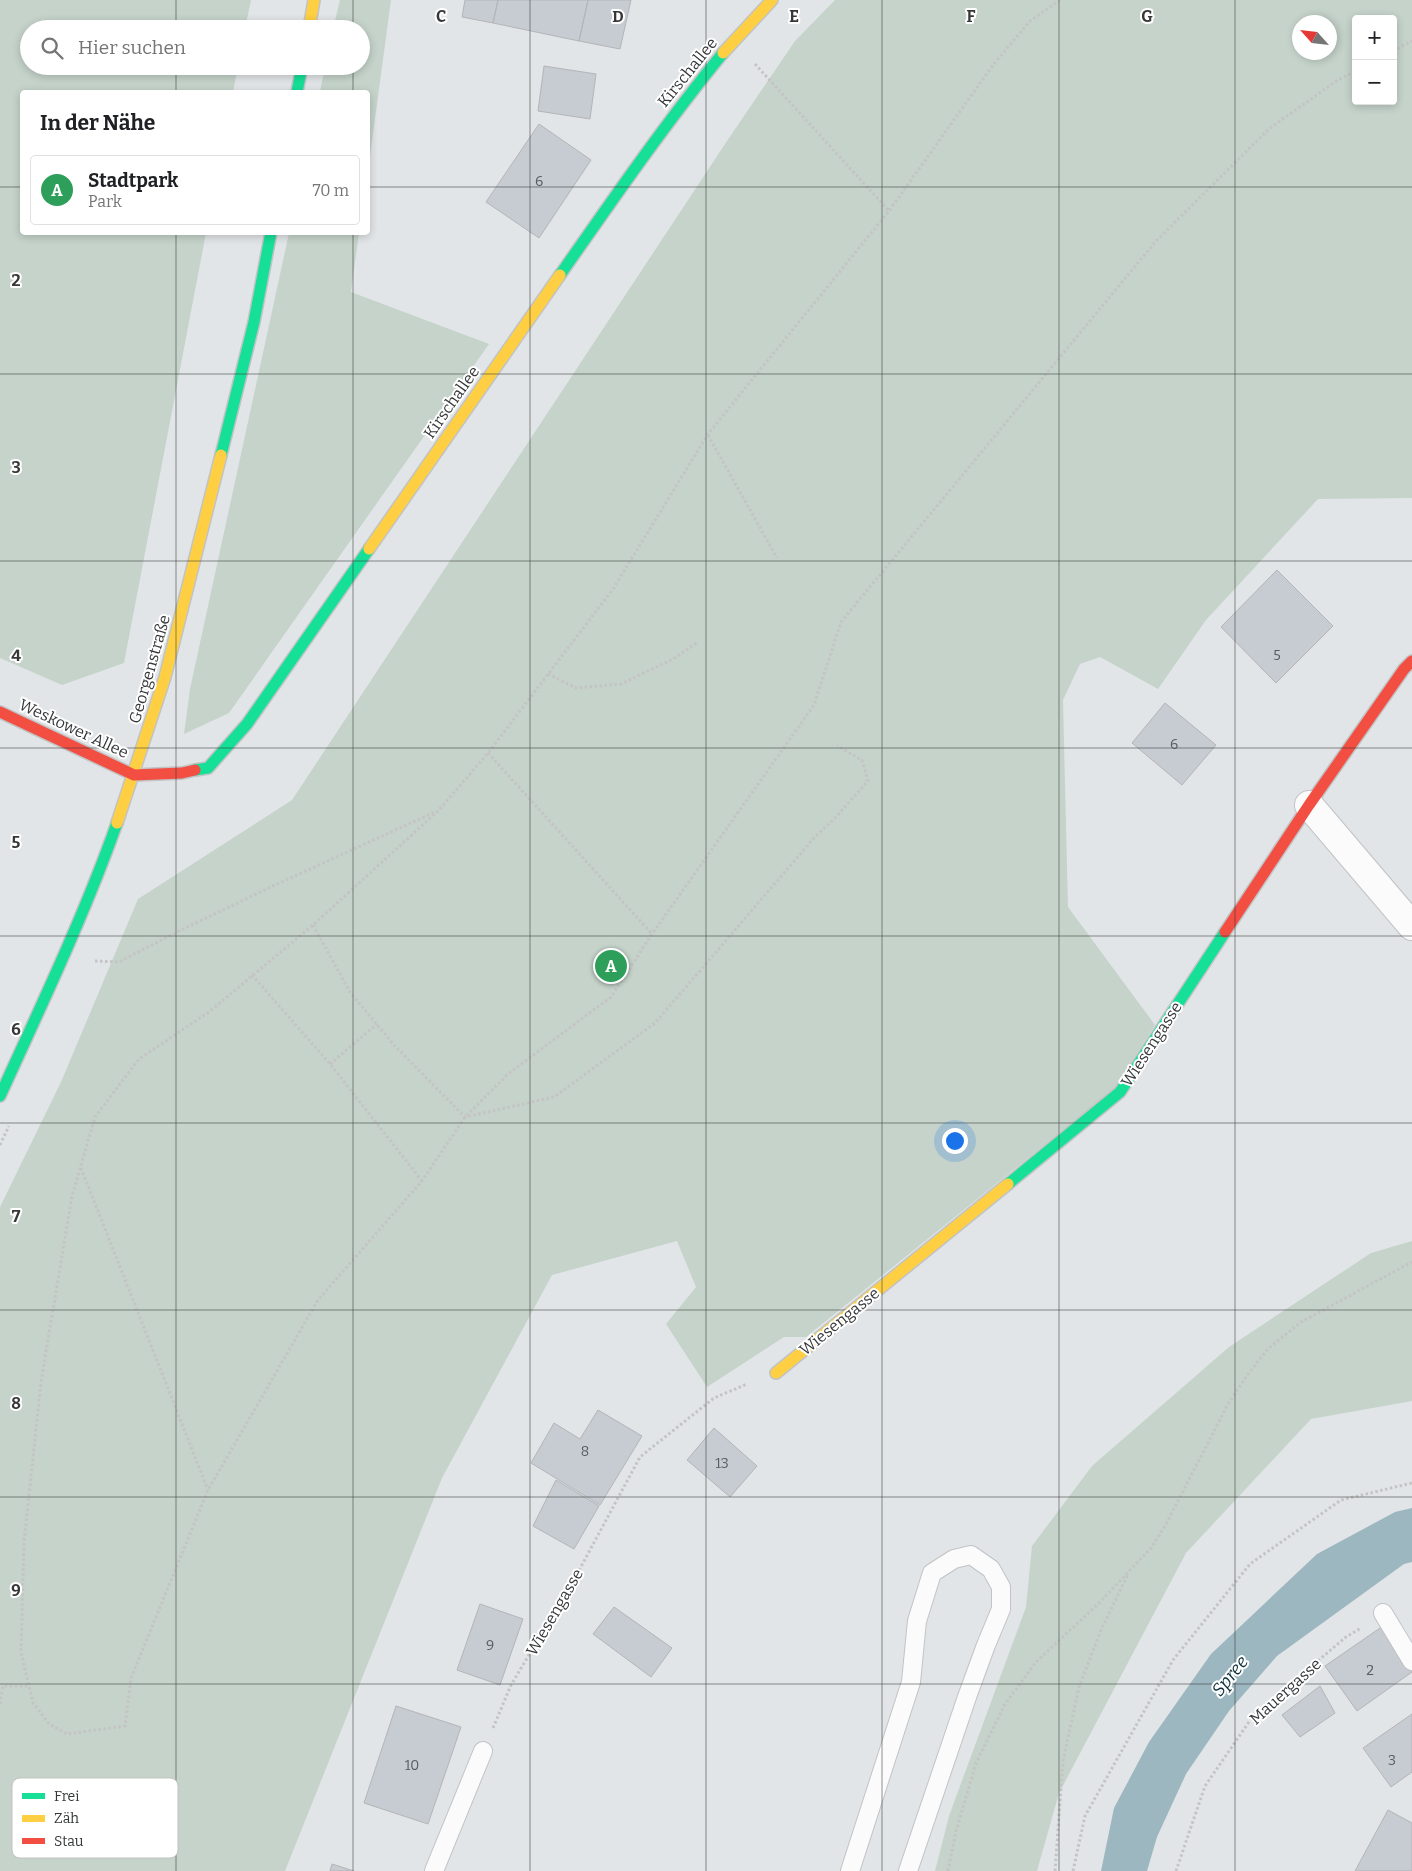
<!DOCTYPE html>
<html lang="de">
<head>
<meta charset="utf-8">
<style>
	:root { --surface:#fff; --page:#f2f2f2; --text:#202124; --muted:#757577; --line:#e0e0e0; --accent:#0b8043 }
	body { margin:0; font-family:Bitter,serif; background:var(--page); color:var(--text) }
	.controls { position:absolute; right:15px; top:15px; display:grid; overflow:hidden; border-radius:5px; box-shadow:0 2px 8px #0003 }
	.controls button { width:45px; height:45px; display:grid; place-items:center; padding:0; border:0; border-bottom:1px solid var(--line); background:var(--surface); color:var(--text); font:25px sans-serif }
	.compass { position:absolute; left:1292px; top:15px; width:45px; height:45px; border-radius:50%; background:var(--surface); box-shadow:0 2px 8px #0003; rotate:297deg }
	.you { position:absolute; left:954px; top:1140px; width:18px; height:18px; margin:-12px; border:4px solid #fff; border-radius:50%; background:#1a73e8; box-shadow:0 0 0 8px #1a73e833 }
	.badge { display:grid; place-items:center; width:32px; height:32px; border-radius:50%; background:var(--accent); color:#fff; font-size:16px; font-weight:700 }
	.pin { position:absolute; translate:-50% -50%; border:2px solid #fff; box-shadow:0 1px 5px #0006 }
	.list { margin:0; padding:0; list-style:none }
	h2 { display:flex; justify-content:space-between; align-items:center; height:65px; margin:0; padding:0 20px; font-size:21px }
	h2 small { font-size:16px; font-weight:400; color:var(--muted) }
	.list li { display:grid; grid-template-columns:32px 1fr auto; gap:15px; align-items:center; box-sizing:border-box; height:70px; margin:0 10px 10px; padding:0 10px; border:1px solid var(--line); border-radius:5px }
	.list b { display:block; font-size:19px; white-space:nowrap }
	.list p { margin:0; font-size:16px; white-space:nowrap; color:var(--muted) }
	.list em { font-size:16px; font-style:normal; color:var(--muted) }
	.icon { flex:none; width:28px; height:28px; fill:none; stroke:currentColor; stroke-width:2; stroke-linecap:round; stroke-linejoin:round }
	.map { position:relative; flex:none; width:1412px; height:1871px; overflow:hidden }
	.search { position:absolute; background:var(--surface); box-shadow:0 2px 8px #0003; left:20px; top:20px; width:350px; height:55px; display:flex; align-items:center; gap:12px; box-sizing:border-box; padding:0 18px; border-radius:28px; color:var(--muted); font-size:19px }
	.panel { position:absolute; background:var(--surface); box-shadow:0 2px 8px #0003; left:20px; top:90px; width:350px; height:145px; border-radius:5px }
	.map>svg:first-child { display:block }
	.green { fill:#c5d3ca; fill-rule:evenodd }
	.water { fill:#9db7c0 }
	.building { fill:#c6ccd2; stroke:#b3b5b7 }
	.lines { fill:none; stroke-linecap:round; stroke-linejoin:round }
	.lane-casing { stroke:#c1c3c5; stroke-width:20 }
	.street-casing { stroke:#c1c3c5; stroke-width:30 }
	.fast-casing { stroke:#c1c3c5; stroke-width:14 }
	.slow-casing { stroke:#c1c3c5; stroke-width:14 }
	.jam-casing { stroke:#c1c3c5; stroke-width:14 }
	.path { stroke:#c4c4c4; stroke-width:3; stroke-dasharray:2.5 2.5; stroke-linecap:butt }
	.lane { stroke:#fbfbfb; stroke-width:18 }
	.street { stroke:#fbfbfb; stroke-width:28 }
	.fast { stroke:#16e098; stroke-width:11 }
	.slow { stroke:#ffcf43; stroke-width:11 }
	.jam { stroke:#f24e42; stroke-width:11 }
	.grid { fill:none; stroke:#353739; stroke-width:1; stroke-opacity:0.55 }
	.labels { text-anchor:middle; stroke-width:4; stroke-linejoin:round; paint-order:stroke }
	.number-label { font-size:14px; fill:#595c5f }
	.street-label { font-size:16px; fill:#353739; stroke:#fff }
	.water-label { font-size:18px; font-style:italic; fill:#0f323d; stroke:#fff }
	.key { fill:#fff; stroke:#c2c3c4; stroke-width:1 }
	.key-label { font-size:14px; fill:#353739 }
	.grid-label { font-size:16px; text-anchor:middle; font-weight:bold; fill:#353739; stroke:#fff; stroke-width:4; stroke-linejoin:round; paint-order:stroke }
</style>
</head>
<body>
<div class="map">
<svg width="1412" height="1871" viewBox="0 0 1412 1871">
	<rect width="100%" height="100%" fill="#e2e5e7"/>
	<path class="green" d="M0 0H251L245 29H29V66H238L233 92H22V232L206 233 124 663 62 685 0 658Z
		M340 0H391L368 171V92H320L325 66H361V29H333Z
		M835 0H1412V498L1318 499 1206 620 1158 689 1100 657 1080 664 1063 700 1068 907 1155 1025 1115 1088 806 1337H784L707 1387 666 1324 696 1287 677 1241 552 1275 442 1478 285 1871H0V1207L61 1082 138 899 292 800 727 141 795 41ZM1356 19H1393V101H1356ZM1300 22H1330V52H1300Z
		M289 233H359L351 292 489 344 229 713 184 734 190 689Z
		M1412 1241V1401L1311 1419 1186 1553 1059 1793 1037 1871H935L949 1816 1026 1607 1032 1546 1092 1466 1229 1347 1371 1253Z"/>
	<path class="water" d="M1412 1508V1562L1404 1564 1277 1656 1229 1711 1186 1774 1157 1837 1147 1871H1101L1114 1808 1149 1742 1211 1654 1317 1554 1395 1512Z"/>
	<path class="building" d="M465 0H498L493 23 462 17Z
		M498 0H588L579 41 493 23Z
		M588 0H631L620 49 579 41Z
		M544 66 596 74 590 119 538 111Z
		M539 124 591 160 539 238 486 202Z
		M1277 570 1333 626 1276 683 1221 627Z
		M1165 703 1216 745 1182 785 1132 743Z
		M598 1410 642 1436 600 1505 531 1463 554 1423 580 1439Z
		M714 1428 757 1466 730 1497 687 1460Z
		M556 1480 599 1506 574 1549 533 1526Z
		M480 1604 523 1619 500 1685 457 1670Z
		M614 1607 672 1648 651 1677 593 1634Z
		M1383 1626 1412 1667V1672L1357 1711 1325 1666Z
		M1320 1686 1335 1713 1300 1737 1282 1715Z
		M396 1706 461 1727 428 1824 364 1803Z
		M1412 1714V1772L1391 1787 1363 1748Z
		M1388 1810 1412 1823V1871H1355Z
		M332 1864 354 1871H330Z"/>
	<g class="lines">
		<g class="lane-casing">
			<path id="lane" d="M1383 1613 1412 1661
				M434 1871 483 1751
				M850 1871 911 1682 917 1621 932 1573 954 1559 971 1555 991 1569 1001 1587V1609L986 1645 967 1697 908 1871"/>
		</g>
		<g class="street-casing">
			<path id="street" d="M1309 805 1412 926"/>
		</g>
		<g class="fast-casing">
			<path id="fast" d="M297 92 302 66
				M560 275C613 199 665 124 723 53
				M221 455 254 322 271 232
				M195 770 208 768 247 724 369 549
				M0 1096C41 1006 84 916 117 823
				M1008 1184 1120 1092 1225 932"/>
		</g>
		<g class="slow-casing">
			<path id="slow" d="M309 29 314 0
				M723 53 772 0
				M369 549 560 275
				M117 823 165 677 221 455
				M776 1373 1008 1184"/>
		</g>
		<g class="jam-casing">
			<path id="jam" d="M0 712 134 775 182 773 195 770
				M1225 932 1309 805 1404 669 1412 661"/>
		</g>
		<path class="path" d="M1060 0 1030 21 993 65 889 211 708 434 613 589 488 753 438 811 313 925 209 1012 139 1059 95 1117 72 1196 41 1382 24 1542 21 1652 33 1703 49 1724 67 1734 125 1726 131 1678 208 1490 318 1300 422 1181 465 1117 508 1074 611 997 652 934 814 705 841 622 1156 241 1270 128 1338 80 1356 71
			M1393 51 1412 41
			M755 64 889 211
			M708 435 777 558
			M548 674 576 688 621 684 673 659 698 642
			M488 753 652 934
			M313 925 350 992 394 1045 465 1117 554 1097 655 1023 814 838 835 818 868 781 862 760 837 746
			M95 961 119 962 175 933 275 885 435 812
			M252 975 330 1064 422 1181
			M330 1064 377 1024
			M0 1145 9 1126
			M81 1168 208 1490
			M0 1704 3 1686H29
			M493 1728 511 1685 576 1576 640 1457 714 1398 747 1384
			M948 1871 956 1831 976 1763 1005 1704 1036 1662 1099 1603 1151 1548 1165 1526 1228 1404 1248 1374 1268 1349 1301 1322 1412 1262
			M1055 1871 1063 1761 1079 1687 1101 1630 1128 1574
			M1073 1871 1085 1816 1173 1660 1250 1564 1341 1500 1412 1483
			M1176 1871 1205 1786 1253 1716 1346 1637 1361 1628"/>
		<use href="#lane" class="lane"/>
		<use href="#street" class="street"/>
		<use href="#fast" class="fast"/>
		<use href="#slow" class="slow"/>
		<use href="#jam" class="jam"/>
	</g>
	<path class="grid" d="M176 0V29M353 0V29M530 0V1871M706 0V1871M882 0V1871M1059 0V1871M1235 0V1871M176 66V92M353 66V92M0 187H22M368 187H1412M176 232V1871M353 232V1871M0 374H1412M0 561H1412M0 748H1412M0 936H1412M0 1123H1412M0 1310H1412M0 1497H1412M0 1684H1412"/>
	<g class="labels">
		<g class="number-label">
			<text x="539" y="186">6</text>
			<text x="1277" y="660">5</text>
			<text x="1174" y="749">6</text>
			<text x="585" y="1456">8</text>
			<text x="722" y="1468">13</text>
			<text x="490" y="1650">9</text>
			<text x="1370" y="1675">2</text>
			<text x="1392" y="1765">3</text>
			<text x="412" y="1770">10</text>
		</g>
		<g class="street-label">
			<text transform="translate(687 72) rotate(-51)" y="6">Kirschallee</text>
			<text transform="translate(451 402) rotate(-55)" y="6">Kirschallee</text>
			<text transform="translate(149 669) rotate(-74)" y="6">Georgenstraße</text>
			<text transform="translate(74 728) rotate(25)" y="6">Weskower Allee</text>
			<text transform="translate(1151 1044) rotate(-57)" y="6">Wiesengasse</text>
			<text transform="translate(839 1321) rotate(-39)" y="6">Wiesengasse</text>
			<text transform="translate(554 1612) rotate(-60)" y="6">Wiesengasse</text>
			<text transform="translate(1285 1691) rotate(-42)" y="6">Mauergasse</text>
		</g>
		<g class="water-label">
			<text transform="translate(1230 1676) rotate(-51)" y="6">Spree</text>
		</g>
	</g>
	<rect x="12" y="1778" width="166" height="80" rx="8" class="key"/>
	<rect x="22" y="1793" width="23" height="6" fill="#16e098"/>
	<rect x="22" y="1815" width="23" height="7" fill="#ffcf43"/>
	<rect x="22" y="1838" width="23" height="6" fill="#f24e42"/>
	<g class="key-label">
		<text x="54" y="1801">Frei</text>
		<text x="54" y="1823">Zäh</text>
		<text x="54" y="1846">Stau</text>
	</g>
	<g class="grid-label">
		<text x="441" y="22">C</text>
		<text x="618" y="22">D</text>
		<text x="794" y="22">E</text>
		<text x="971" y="22">F</text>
		<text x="1147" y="22">G</text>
		<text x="16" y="286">2</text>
		<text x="16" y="473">3</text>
		<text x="16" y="661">4</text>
		<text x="16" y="848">5</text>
		<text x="16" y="1035">6</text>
		<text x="16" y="1222">7</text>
		<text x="16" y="1409">8</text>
		<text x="16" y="1596">9</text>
	</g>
</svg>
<div class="controls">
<button>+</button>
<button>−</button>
</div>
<svg class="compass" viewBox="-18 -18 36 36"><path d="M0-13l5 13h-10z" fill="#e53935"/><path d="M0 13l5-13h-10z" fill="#757577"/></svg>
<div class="you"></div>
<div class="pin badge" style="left:611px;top:966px;background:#2e9e5b">A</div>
<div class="search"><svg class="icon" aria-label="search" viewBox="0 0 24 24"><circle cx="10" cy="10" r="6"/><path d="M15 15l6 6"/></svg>Hier suchen</div>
<section class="panel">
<h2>In der Nähe<small></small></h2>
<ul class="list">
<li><span class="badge" style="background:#2e9e5b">A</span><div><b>Stadtpark</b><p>Park</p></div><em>70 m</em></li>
</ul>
</section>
</div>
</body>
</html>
